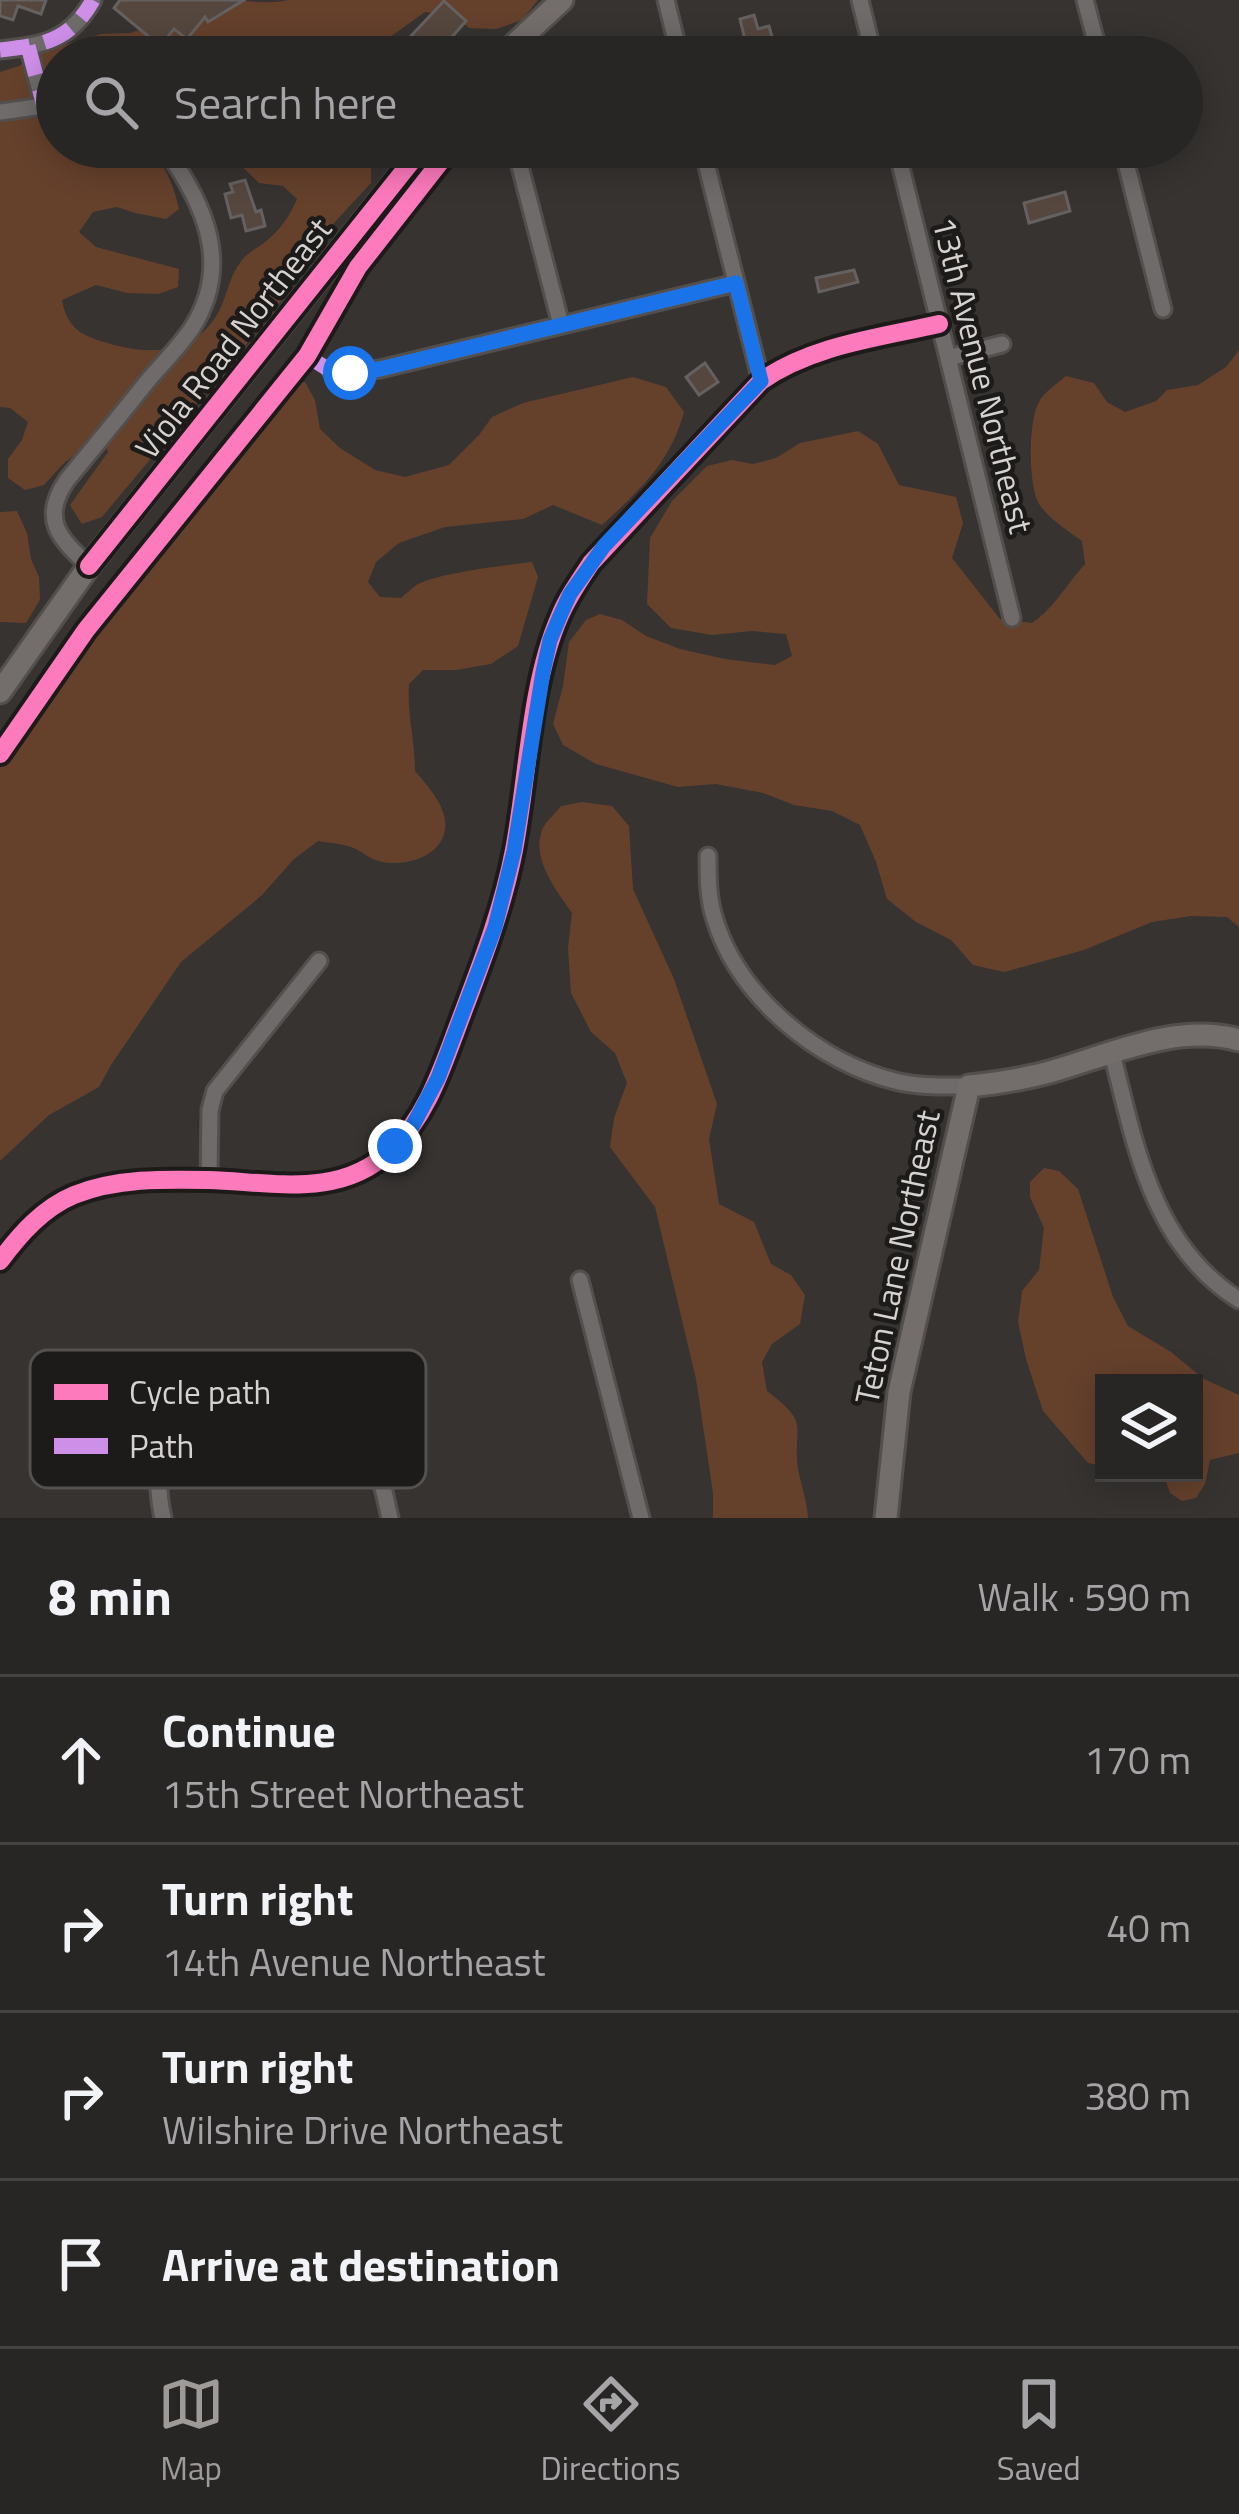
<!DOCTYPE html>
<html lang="en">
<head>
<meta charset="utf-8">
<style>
	:root { --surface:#282625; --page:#343232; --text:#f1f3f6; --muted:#a5a5a7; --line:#444342; --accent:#9e9a98 }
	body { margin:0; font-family:"Titillium Web",sans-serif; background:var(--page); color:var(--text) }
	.controls { position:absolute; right:36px; bottom:36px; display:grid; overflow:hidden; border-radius:0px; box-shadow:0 6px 30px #0003 }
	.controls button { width:108px; height:108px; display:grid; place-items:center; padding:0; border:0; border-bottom:3px solid var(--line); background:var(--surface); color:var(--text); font:60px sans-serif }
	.stop { position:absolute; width:36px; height:36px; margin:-27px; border:9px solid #1a73e8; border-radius:50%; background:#fff }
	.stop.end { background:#1a73e8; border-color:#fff; box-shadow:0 3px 12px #0008 }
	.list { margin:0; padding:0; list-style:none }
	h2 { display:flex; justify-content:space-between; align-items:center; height:156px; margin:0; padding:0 48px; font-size:51px }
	h2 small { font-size:39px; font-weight:400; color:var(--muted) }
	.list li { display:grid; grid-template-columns:78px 1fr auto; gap:36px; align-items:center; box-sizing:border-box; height:168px; padding:0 48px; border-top:3px solid var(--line) }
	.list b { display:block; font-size:45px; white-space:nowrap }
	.list p { margin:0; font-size:39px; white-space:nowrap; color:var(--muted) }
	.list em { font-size:39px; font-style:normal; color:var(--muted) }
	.icon { flex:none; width:66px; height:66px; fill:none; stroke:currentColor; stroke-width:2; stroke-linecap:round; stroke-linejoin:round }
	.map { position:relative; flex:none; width:1239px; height:1518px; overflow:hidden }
	.search { position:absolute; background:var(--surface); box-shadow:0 6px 30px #0003; left:36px; right:36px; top:36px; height:132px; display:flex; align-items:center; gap:30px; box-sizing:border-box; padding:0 42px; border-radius:66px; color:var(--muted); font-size:45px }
	.sheet { height:828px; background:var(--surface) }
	nav { display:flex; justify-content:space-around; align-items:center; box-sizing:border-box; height:168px; border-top:3px solid var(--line); background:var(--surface); font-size:33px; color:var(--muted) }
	nav a { display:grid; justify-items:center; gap:6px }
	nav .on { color:var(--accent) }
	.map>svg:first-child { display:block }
	.green { fill:#65412c }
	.building { fill:#55473e; stroke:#646160; stroke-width:3 }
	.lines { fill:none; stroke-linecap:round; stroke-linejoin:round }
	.street-casing { stroke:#524f4d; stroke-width:21 }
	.secondary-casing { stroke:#524f4d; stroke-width:27 }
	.street { stroke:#6e6b6a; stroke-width:15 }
	.secondary { stroke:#736e6c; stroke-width:21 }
	.quiet { stroke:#ce8fe9; stroke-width:15; stroke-dasharray:30 15; stroke-linecap:butt }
	.cycleway-casing { stroke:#1d1b19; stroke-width:26 }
	.cycleway { stroke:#fd7abc; stroke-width:18 }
	.route { stroke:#1a73e8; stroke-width:15 }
	.labels { text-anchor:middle; stroke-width:9; stroke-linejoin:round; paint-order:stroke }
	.street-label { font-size:33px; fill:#d6d2d0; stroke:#1d1b19 }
	.key { fill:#1d1b19; stroke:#545250; stroke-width:3 }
	.key-label { font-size:33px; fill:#d6d2d0 }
</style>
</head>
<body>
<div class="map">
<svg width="1239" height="1518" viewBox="0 0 1239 1518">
	<rect width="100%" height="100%" fill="#363331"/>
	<path class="green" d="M225 0C246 0 269 5 288 0H538L522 20 496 29 469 28 453 15 425 12 383 42 370 57H57V93L0 114V72L19 66 35 54 101 34 130 33Z
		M10 116 57 119V147H143C165 160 174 186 179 209L166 219 135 213 117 207 93 212 79 232 96 247 179 269 178 287 158 294 127 293 96 285 62 300C67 327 80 335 104 342 148 356 195 356 219 311 228 294 229 276 242 260 250 250 262 246 271 237 283 226 291 213 297 199L283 186 259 183 231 156 232 147H364L371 160V183L333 224 316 255 269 317 102 517 82 524 70 505 108 452 102 434 64 463 44 485 25 490 8 478V459L22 440 28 422 10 408 0 407V118Z
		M1239 350V927L1227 917 1191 916 1152 922 1084 950 1004 972 973 965 951 940 916 922 887 899 876 862 860 825 832 811 794 805 763 793 716 784 678 787 596 764 563 745 553 724 563 686 569 642 586 620 600 614 622 620 646 636 680 649 725 659 775 665 792 656 786 634 752 631 712 635 671 628 647 604 650 538 672 501 707 466 732 460 753 464 776 458 800 443 858 431 878 444 899 485 956 497 963 523 952 558 1000 619 1032 623C1055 607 1066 585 1085 564L1082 541C1068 531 1049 519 1039 504 1028 485 1028 421 1039 402 1044 392 1058 383 1066 376L1094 383 1107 402 1125 412 1156 401 1167 390 1198 385 1226 367Z
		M633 377 666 387 684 412C670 463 640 490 602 525L553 505 523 519 445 527 399 543 376 562 368 582 380 597 401 598C403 596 415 586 416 585 437 573 506 565 532 562L538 577 518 646 491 664 456 670H423L409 684C407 714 415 741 415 771 427 785 442 801 445 820 449 854 409 867 382 862 372 860 365 854 356 849 345 844 331 843 318 841L294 859 261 896 181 962 111 1065 99 1087 49 1115 0 1161V742L150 535 223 449 292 385 305 382 315 400 320 429 340 448 375 470 405 477 449 465 479 435 492 417 523 403Z
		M17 511 27 533 31 559 39 577 40 600 26 623 0 622V512Z
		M582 802 612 806 629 826 633 889 674 979 717 1104 709 1139 719 1204 754 1222 771 1264 791 1275 805 1295 800 1324 772 1344 762 1362 767 1391C812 1425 792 1424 798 1469 801 1485 807 1501 808 1518H713V1493L696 1379 655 1207 610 1147 614 1118 627 1083 615 1053 591 1032 571 993 568 948 572 913C557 891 531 859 542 830 545 822 556 813 561 806Z
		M1044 1168 1059 1171 1078 1189 1113 1297 1128 1326 1171 1352 1204 1379 1239 1395V1453L1210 1460 1205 1484 1196 1498 1182 1501 1170 1493 1163 1473H1194V1383H1104V1466L1088 1463 1043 1411 1026 1359 1018 1322 1022 1291 1039 1270 1044 1228 1030 1197V1182Z"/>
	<path class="building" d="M0 0H46L41 14 18 6 13 20 0 16Z
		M120 0H244L208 22 205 17 187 39 174 29 160 46 114 8Z
		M444 1 466 21 434 57 411 36Z
		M754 15 758 29 769 26 772 37 746 44 740 19Z
		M245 180 256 212 261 210 265 226 246 231 242 215 231 218 225 194 233 192 230 184Z
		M1065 192 1070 211 1029 223 1024 203Z
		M854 270 858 282 819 292 816 278Z
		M705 363 718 382 699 395 686 377Z"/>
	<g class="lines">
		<g class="street-casing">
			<path id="street" d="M666 0 680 57
				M860 0 874 57
				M1085 0 1100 57
				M28 46 44 106
				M0 50C44 45 70 41 93 0
				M0 112 57 104
				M515 147 561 325
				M702 147 761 381
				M896 147 1012 618
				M1122 147 1163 309
				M948 358 1002 344
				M331 371 350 373 380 369 736 283
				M89 566C59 538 40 519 67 480 95 446 123 412 150 378 164 362 180 346 192 328 233 264 204 203 164 147
				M708 856C708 878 708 899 715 920 739 997 818 1062 895 1081 918 1087 945 1086 969 1086
				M1112 1053C1135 1145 1152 1245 1239 1300
				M209 1180 210 1110 215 1091 319 961
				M0 1261C20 1234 43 1208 74 1195 116 1178 164 1179 209 1180 272 1182 341 1199 391 1150 425 1118 440 1074 456 1031 478 972 502 913 514 850 528 777 530 685 559 618 567 598 579 581 591 563L761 381C813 345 878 338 939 324
				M580 1280 641 1518
				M163 1518C152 1468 161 1412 219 1398 237 1394 256 1397 275 1399 308 1401 336 1404 358 1431 378 1455 383 1488 390 1518"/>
		</g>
		<g class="secondary-casing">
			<path id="secondary" d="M501 57 562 0
				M0 692 89 566 423 147
				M886 1518 899 1392 969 1086C998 1083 1025 1079 1053 1071 1112 1054 1177 1023 1239 1040"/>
		</g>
		<use href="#street" class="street"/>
		<use href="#secondary" class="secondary"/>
		<path class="quiet" d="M28 46 44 106
			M0 50C44 45 70 41 93 0
			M307 356 331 371"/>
		<g class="cycleway-casing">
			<path id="cycleway" d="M89 566 423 147
				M0 754 86 630 307 356 358 267 452 147
				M0 1261C20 1234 43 1208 74 1195 116 1178 164 1179 209 1180 272 1182 341 1199 391 1150 425 1118 440 1074 456 1031 478 972 502 913 514 850 528 777 530 685 559 618 567 598 579 581 591 563L761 381C813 345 878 338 939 324"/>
		</g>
		<use href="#cycleway" class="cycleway"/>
	</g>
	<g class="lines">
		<path class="route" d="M350 373 380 369 736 283 761 381 604 546 570 594 560 616 550 640 543 672 514 851 495 927 438 1078 412 1127 395 1146"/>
	</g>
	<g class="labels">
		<g class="street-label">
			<text transform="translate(233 338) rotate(-52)" y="12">Viola Road Northeast</text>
			<text transform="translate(983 375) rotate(76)" y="12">13th Avenue Northeast</text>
			<text transform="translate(897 1257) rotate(-78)" y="12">Teton Lane Northeast</text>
		</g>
	</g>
	<rect x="30" y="1350" width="396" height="138" rx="18" class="key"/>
	<rect x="54" y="1384" width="54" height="16" fill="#fd7abc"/>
	<rect x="54" y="1438" width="54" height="16" fill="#ce8fe9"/>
	<g class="key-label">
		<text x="129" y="1404">Cycle path</text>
		<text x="129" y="1458">Path</text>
	</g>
</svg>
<div class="controls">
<button><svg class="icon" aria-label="layers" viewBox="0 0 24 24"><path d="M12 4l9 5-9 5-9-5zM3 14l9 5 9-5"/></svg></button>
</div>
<div class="stop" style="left:350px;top:373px"></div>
<div class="stop end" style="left:395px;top:1146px"></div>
<div class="search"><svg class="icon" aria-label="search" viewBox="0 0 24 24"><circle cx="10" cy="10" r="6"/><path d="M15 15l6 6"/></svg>Search here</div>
</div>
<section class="sheet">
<h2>8 min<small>Walk · 590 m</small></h2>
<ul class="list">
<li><svg class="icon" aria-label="ahead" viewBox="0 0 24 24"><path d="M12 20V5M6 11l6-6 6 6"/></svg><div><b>Continue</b><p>15th Street Northeast</p></div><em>170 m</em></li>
<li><svg class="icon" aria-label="right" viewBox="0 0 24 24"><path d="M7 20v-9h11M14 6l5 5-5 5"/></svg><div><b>Turn right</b><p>14th Avenue Northeast</p></div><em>40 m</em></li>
<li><svg class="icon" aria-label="right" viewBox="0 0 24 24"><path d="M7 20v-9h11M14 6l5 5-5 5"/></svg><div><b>Turn right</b><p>Wilshire Drive Northeast</p></div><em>380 m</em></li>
<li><svg class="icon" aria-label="arrive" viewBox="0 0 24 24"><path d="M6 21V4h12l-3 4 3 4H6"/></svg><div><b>Arrive at destination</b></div></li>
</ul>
</section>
<nav>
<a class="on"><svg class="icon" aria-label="map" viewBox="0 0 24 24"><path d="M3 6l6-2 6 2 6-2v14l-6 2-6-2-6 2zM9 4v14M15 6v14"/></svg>Map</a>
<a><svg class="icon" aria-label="directions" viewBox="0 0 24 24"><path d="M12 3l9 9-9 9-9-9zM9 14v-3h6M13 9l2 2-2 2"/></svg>Directions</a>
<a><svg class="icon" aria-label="saved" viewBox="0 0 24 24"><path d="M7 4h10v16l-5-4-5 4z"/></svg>Saved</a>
</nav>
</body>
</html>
